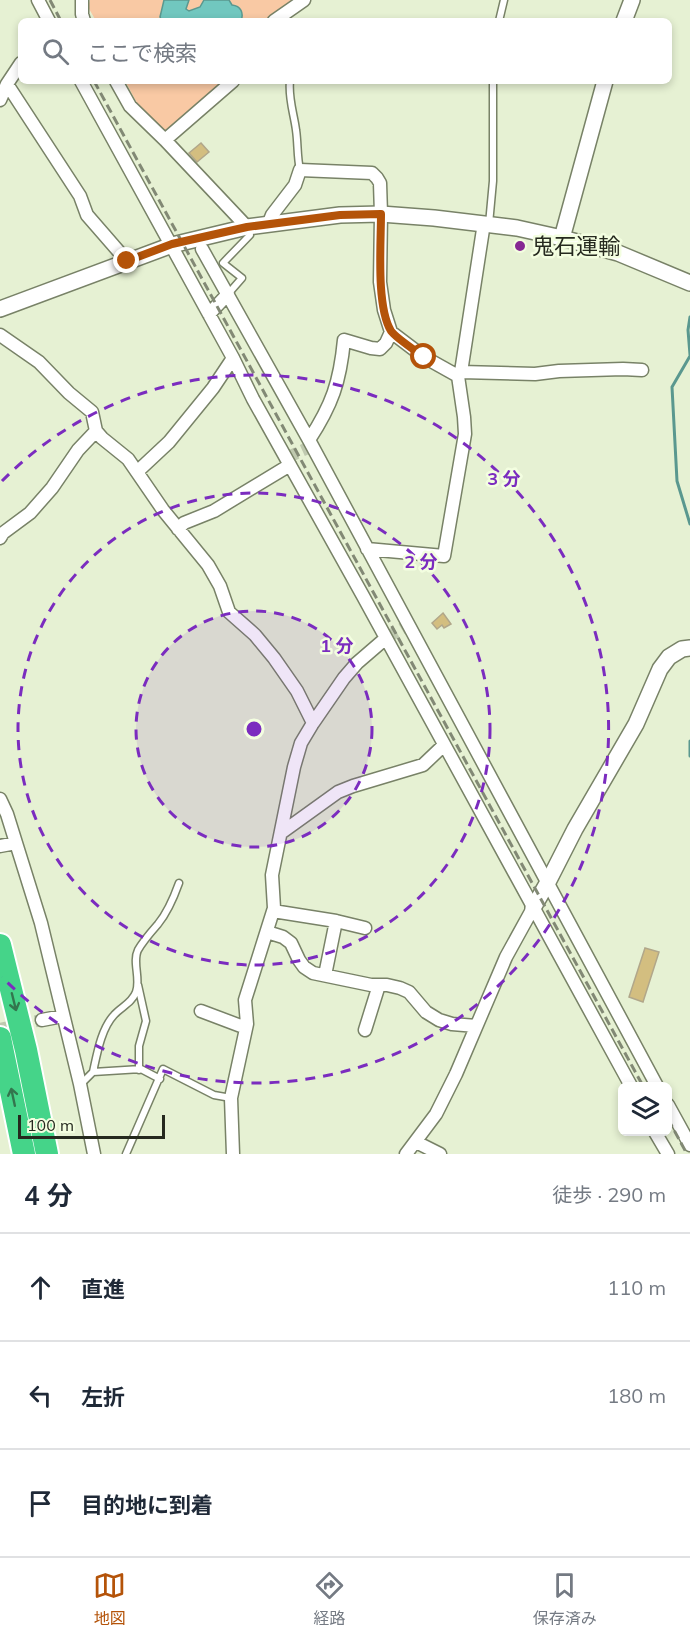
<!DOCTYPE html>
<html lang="ja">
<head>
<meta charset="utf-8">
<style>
	:root { --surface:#fff; --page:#f6f6f7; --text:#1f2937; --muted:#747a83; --line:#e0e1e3; --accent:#b45309 }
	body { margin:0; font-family:Mulish,"Noto Sans JP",sans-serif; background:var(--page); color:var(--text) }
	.controls { position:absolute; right:18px; bottom:18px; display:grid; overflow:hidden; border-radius:9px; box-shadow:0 3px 9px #0003 }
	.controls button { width:54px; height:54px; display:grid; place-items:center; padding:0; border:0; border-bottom:2px solid var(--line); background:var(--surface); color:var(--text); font:30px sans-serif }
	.scale { position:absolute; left:18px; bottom:15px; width:147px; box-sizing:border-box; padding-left:6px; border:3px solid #25291e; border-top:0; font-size:16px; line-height:21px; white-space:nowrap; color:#25291e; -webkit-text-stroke:4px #f3fee0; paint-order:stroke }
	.stop { position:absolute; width:18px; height:18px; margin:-14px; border:4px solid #b45309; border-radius:50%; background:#fff }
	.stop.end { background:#b45309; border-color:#fff; box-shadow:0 2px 6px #0008 }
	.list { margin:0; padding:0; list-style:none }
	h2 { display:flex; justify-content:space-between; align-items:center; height:78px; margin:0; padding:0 24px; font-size:26px }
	h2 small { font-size:20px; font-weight:400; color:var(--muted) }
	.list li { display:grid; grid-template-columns:39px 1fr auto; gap:18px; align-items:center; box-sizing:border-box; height:108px; padding:0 24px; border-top:2px solid var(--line) }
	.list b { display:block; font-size:22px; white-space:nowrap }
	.list em { font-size:20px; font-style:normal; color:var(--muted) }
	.icon { flex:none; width:33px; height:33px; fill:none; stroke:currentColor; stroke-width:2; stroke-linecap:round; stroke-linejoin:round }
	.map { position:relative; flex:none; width:690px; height:1154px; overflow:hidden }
	.search { position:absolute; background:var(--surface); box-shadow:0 3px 9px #0003; left:18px; right:18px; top:18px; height:66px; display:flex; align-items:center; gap:15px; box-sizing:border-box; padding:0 21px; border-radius:9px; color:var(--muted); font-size:22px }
	.sheet { height:402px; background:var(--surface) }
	nav { display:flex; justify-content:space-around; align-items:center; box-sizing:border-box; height:84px; border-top:2px solid var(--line); background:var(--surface); font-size:16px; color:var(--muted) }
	nav a { display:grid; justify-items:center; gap:3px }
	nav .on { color:var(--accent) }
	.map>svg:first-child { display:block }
	.green { fill:#f9c9a4 }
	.water { fill:#71c7bf; stroke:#5a988f; stroke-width:1.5 }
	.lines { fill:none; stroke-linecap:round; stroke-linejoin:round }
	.stream { stroke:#5a988f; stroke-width:3 }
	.building { fill:#d3be80; stroke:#b1a78a; stroke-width:1.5 }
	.minor-tunnel { stroke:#bfc9af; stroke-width:12; stroke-dasharray:12 6; stroke-linecap:butt }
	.service-casing { stroke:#788267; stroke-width:9 }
	.minor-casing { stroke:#788267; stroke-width:15 }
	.tertiary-casing { stroke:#788267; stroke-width:18 }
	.motorway-casing { stroke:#fff; stroke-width:26 }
	.service { stroke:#fff; stroke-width:6 }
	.minor { stroke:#fff; stroke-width:12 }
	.tertiary { stroke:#fff; stroke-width:15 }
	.motorway { stroke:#45d489; stroke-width:22 }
	.rail { stroke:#828975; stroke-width:3; stroke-dasharray:9 4.5; stroke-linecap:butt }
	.oneway { stroke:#33764e }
	.route { stroke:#b45309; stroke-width:8 }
	.ring { fill:none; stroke:#7b2cbf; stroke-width:3; stroke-dasharray:10 8 }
	.poi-dot { fill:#862893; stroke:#f3fee0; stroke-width:2 }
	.labels { text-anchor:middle; stroke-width:5; stroke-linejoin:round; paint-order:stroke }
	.poi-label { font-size:22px; fill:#25291e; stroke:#f3fee0; text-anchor:start }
	.centre { fill:#7b2cbf; stroke:#f3fee0; stroke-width:3 }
	.ring-label { font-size:18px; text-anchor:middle; font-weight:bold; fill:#7b2cbf; stroke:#f3fee0; stroke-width:5; stroke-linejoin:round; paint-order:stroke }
</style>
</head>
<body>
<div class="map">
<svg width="690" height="1154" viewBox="0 0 690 1154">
	<rect width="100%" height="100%" fill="#e6f1d3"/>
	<path class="green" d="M90 0H295L267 21H96L88 7Z
		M125 81H228L167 133 137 103Z"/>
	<path class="water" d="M164 0H189L186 9 189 11 200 7 204 0H229L232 5C241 6 244 13 241 21H162L160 17Z"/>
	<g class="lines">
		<path class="stream" d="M690 317 688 330 690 355
			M690 356 672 387 677 481 690 524
			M690 741V756"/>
	</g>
	<path class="building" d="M201 143 209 152 197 162 189 153Z
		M443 613 451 624 444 628 442 625 437 629 432 623Z
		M645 948 659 952 643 1002 629 997Z"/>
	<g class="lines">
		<path class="minor-tunnel" d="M286 458 312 446
			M386 638 408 625
			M0 1029 42 1020"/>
		<g class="service-casing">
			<path id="service" d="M499 21 504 0
				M290 81C288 98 294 114 296 130 298 143 297 157 300 170
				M489 224 493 181V81
				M228 294 242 278 223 263 250 235 248 228
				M138 985 146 1021 139 1046V1070
				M93 1072C97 1054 101 1029 114 1015 121 1007 132 1003 136 992 141 979 132 962 138 950 143 941 151 932 158 924 167 913 174 897 179 883
				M81 1084 93 1072 141 1069 160 1079
				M126 1154 163 1069 214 1095 231 1098"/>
		</g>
		<g class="minor-casing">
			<path id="minor" d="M38 0 49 21
				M82 0V14L84 21
				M274 21 304 0
				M81 81 233 358 253 399 363 596 631 1086
				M116 81 130 106 165 140 247 227
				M7 84 80 196 87 215 127 261
				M0 100 7 84 21 63
				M165 140 233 81
				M268 225 272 215 295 185 300 170 372 173 377 178 380 183 381 214 380 282 384 310 391 332 424 357 458 376
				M202 249 309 440 657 1086
				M209 314 228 294
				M0 335 39 362 69 393 92 412 96 431 78 450 52 488 30 513 3 533 0 538
				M461 372 535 374 559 371 623 369 642 370
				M96 431 102 438 128 459 163 510 208 565 220 586 229 612 255 635 274 658 297 691 313 723
				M309 440C332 405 340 382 344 340L371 348 380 349 386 343 391 332
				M138 471 169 442 213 388 233 358
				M178 529 184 523 214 511 290 465
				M367 549 444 556 465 434 464 417 458 376 461 372 484 223
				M0 799 7 814 41 923 80 1084 94 1154
				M281 833 338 792 353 786 423 765 444 745
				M0 846 16 843
				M273 911 336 921 365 928
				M267 932 283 937 291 943 299 960 304 967 313 973 371 985H387L400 988 409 992 426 1012 439 1020 452 1024 476 1026
				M325 975 336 921
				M201 1011 246 1028
				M42 1020 63 1016
				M365 1030 379 985
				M668 1105 690 1145
				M655 1132 668 1154
				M416 1142 440 1154
				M233 1154 231 1098 247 1024 245 1000 274 908 272 875 294 767 301 743 313 723 344 678 357 663 386 638
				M406 1154 436 1114 456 1074 506 957 533 908"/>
		</g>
		<g class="tertiary-casing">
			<path id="tertiary" d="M624 21 632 0
				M562 238 605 81
				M0 309 172 245 247 227 340 215 381 214 434 218 517 228 562 238 618 253 690 283
				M533 908 548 882 575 829 636 724 660 669 669 657 682 649 690 648"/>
		</g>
		<g class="motorway-casing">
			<path id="motorway" d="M0 945 26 1050 47 1154
				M0 1038 24 1154"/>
		</g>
		<use href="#service" class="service"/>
		<use href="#minor" class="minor"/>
		<use href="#tertiary" class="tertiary"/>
		<use href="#motorway" class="motorway"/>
		<path class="rail" d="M50 0 61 21
			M94 81 643 1086
			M668 1119 687 1154"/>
	</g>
	<defs><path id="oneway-shaft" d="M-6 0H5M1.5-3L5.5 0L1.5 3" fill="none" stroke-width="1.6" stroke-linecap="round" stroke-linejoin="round" transform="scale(1.5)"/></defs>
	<g class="oneway">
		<use href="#oneway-shaft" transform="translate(14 1002) rotate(76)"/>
		<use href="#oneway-shaft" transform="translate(13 1097) rotate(-102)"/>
	</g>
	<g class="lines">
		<path class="route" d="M127 261 172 244 247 227 340 215 381 214C381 243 376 307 391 331 396 338 416 351 424 357"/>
	</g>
	<circle cx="254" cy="729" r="118" fill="#7b2cbf" fill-opacity=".12"/>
	<g class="ring">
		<circle cx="254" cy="729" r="118"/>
		<circle cx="254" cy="729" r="236"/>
		<path d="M2 481A354 354 0 1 1 2 977"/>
	</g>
	<circle class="poi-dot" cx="520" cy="246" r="6"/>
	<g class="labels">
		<g class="poi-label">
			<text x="532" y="254">鬼石運輸</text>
		</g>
	</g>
	<circle cx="254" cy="729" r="9" class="centre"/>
	<g class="ring-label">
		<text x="504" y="485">3 分</text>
		<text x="421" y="568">2 分</text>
		<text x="337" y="652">1 分</text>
	</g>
</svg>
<div class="controls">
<button><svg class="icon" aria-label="layers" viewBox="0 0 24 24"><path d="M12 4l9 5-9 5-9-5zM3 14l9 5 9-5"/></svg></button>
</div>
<div class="scale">100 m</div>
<div class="stop" style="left:424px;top:357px"></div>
<div class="stop end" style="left:127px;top:261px"></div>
<div class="search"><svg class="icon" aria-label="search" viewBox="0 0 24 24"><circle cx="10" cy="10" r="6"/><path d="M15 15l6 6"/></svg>ここで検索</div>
</div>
<section class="sheet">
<h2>4 分<small>徒歩 · 290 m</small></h2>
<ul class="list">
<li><svg class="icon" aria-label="ahead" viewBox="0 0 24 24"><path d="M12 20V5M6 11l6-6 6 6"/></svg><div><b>直進</b></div><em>110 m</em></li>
<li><svg class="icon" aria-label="left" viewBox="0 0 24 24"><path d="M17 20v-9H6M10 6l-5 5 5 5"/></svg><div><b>左折</b></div><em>180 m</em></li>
<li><svg class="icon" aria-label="arrive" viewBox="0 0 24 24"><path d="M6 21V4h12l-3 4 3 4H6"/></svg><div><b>目的地に到着</b></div></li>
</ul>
</section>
<nav>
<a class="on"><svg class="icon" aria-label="map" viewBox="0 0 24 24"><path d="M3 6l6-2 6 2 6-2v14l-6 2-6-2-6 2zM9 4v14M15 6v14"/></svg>地図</a>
<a><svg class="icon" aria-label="directions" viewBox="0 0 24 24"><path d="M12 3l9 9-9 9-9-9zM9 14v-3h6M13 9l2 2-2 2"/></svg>経路</a>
<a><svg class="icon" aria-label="saved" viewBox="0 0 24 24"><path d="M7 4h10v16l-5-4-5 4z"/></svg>保存済み</a>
</nav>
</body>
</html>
